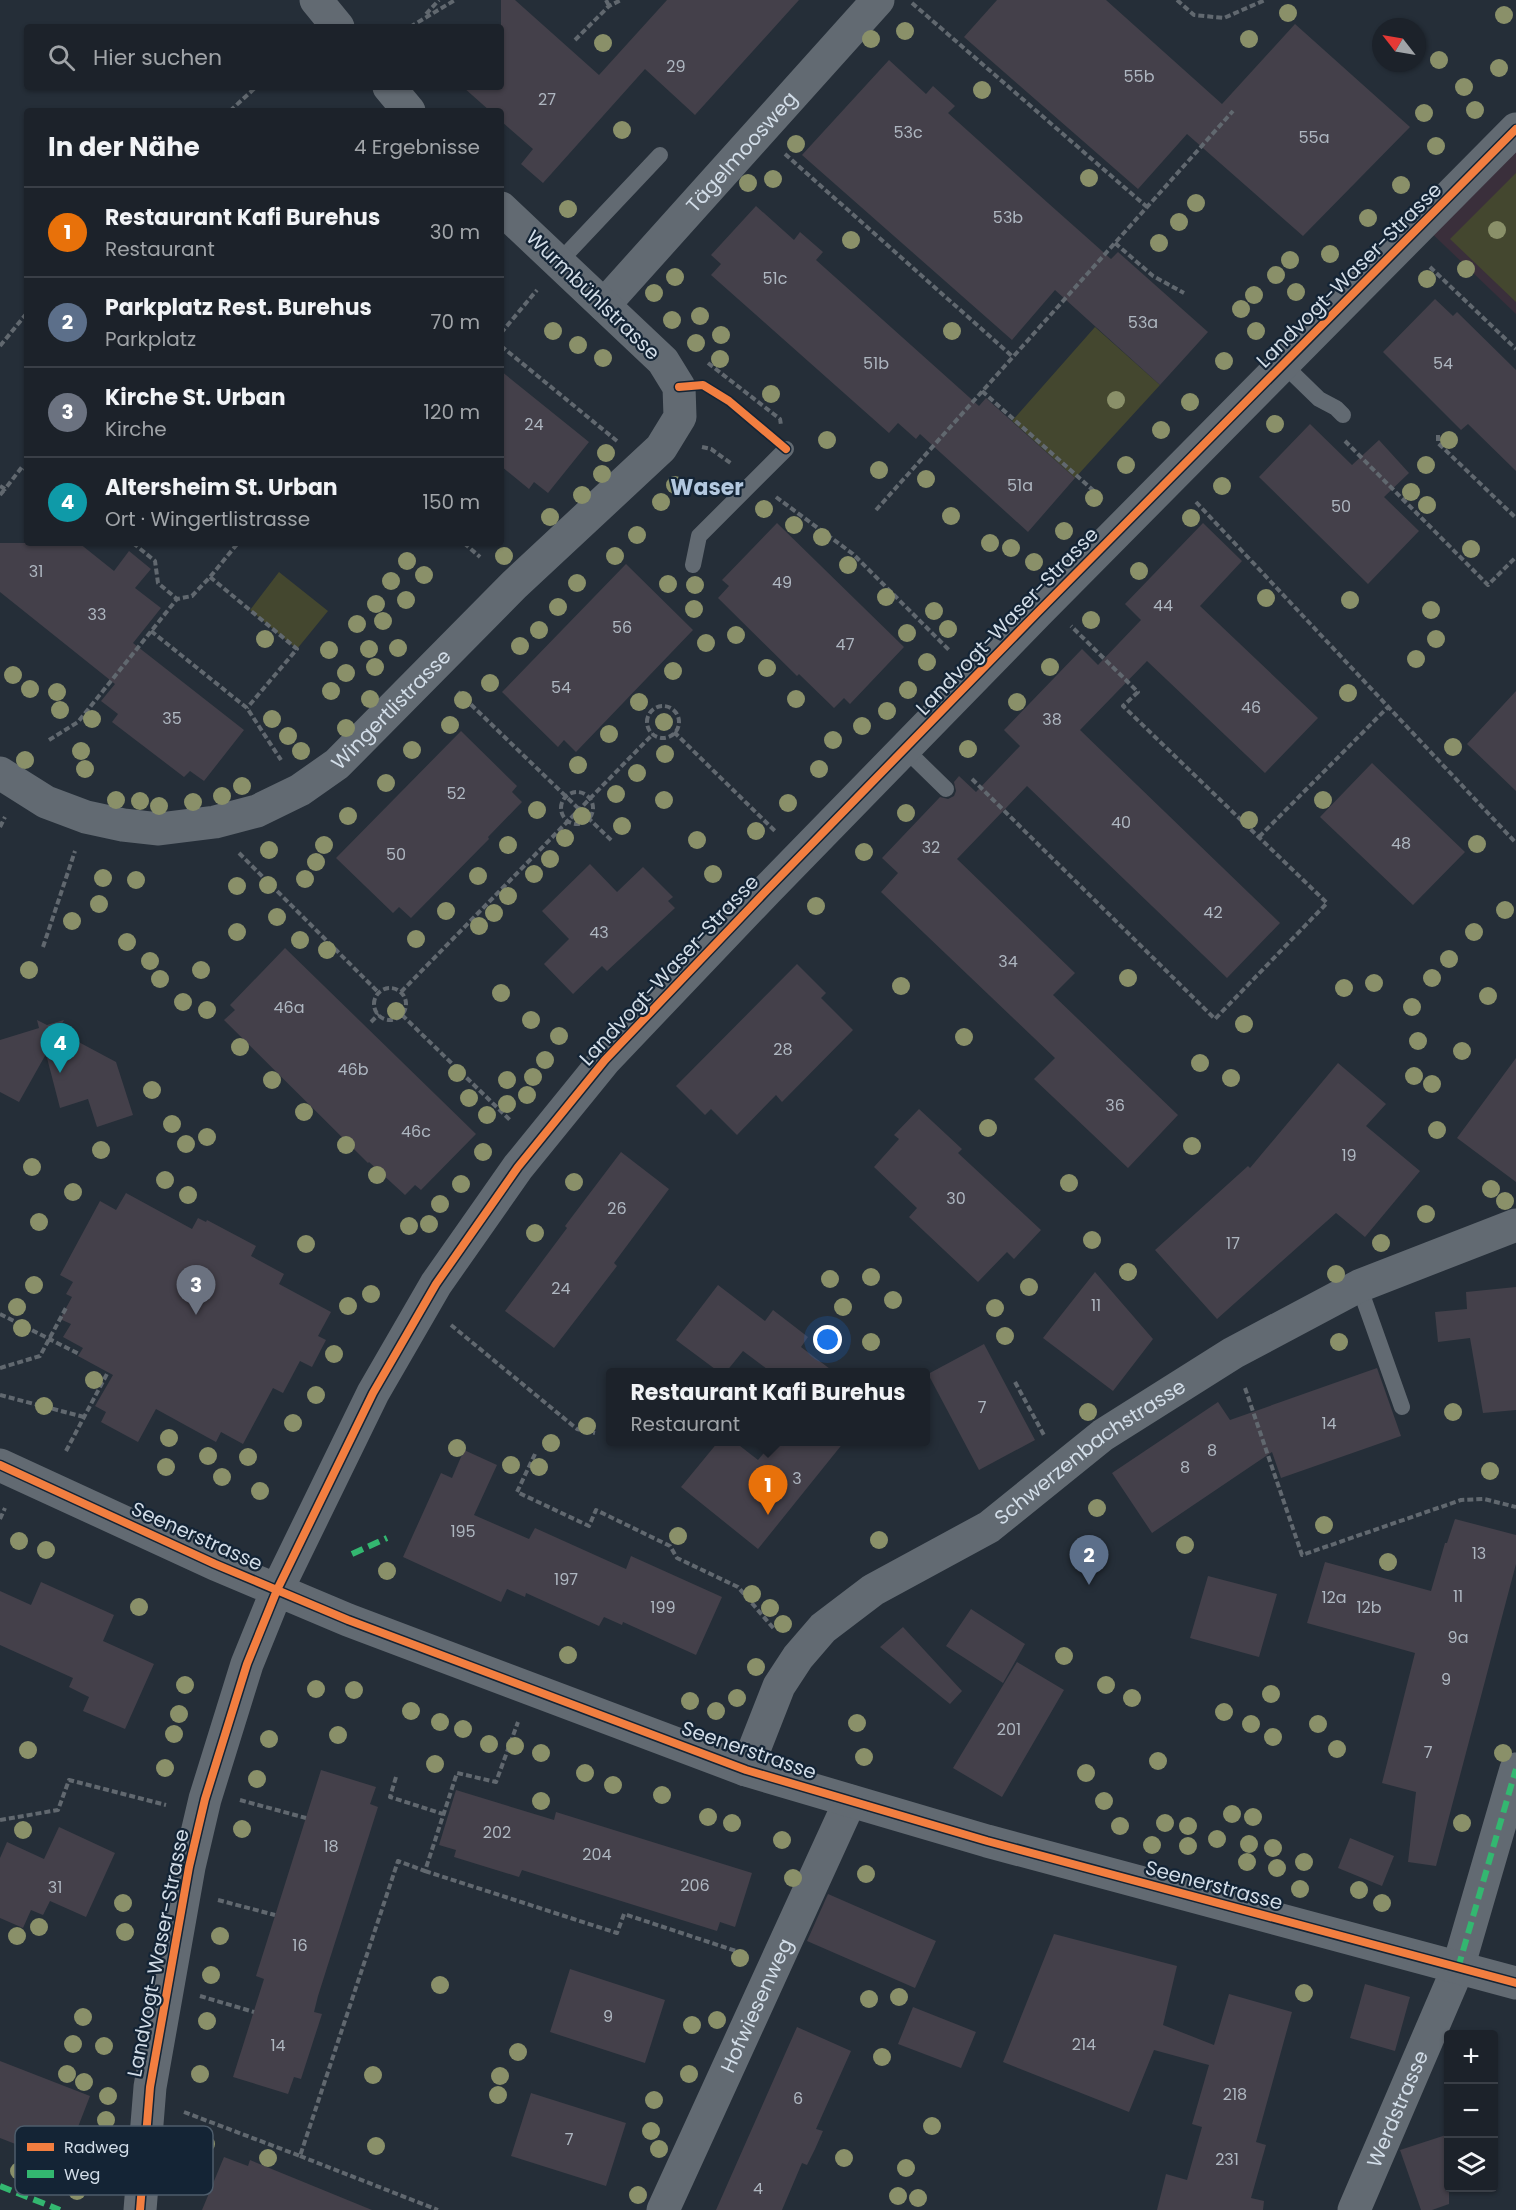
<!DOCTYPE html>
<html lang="de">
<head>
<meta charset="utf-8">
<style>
	:root { --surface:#1c222a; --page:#252a32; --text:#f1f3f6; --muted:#a0a4a8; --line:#3a3f47; --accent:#95a0aa }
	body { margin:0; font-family:Poppins,sans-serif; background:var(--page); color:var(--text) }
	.controls { position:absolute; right:18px; bottom:18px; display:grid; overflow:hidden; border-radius:6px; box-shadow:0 2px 4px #0004 }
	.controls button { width:54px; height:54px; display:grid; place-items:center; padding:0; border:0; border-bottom:2px solid var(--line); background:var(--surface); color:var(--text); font:30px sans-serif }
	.compass { position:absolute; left:1372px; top:18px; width:54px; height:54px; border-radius:50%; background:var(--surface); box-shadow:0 2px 4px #0004; rotate:301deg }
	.you { position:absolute; left:828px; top:1340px; width:21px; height:21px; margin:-15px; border:4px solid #fff; border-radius:50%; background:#1a73e8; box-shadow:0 0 0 9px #1a73e833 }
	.badge { display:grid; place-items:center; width:39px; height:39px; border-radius:50%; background:var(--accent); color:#fff; font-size:20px; font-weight:700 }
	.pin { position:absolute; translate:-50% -50px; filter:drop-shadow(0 2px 3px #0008) }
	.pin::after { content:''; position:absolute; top:32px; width:21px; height:18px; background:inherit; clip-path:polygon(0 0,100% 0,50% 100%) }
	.popup { position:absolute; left:606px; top:1368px; width:324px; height:78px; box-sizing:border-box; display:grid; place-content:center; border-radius:6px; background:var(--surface); filter:drop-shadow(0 2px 4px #0005); font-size:20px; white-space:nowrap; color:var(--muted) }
	.popup b { font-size:22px; color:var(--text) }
	.popup::after { content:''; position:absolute; left:50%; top:100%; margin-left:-12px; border:12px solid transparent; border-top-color:var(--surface) }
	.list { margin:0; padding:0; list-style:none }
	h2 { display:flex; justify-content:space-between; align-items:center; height:78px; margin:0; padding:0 24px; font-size:26px }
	h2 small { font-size:20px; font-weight:400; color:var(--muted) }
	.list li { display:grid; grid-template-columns:39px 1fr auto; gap:18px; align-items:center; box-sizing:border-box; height:90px; padding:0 24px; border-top:2px solid var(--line) }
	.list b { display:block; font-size:22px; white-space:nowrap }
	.list p { margin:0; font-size:20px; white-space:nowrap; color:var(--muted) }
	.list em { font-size:20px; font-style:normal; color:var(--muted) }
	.icon { flex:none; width:33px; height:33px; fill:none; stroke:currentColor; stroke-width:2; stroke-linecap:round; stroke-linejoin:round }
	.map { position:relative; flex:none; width:1516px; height:2210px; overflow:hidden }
	.search { position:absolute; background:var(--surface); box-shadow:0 2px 4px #0004; left:24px; top:24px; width:480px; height:66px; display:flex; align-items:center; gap:15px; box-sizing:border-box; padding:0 21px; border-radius:6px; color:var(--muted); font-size:22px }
	.panel { position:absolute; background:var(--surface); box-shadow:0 2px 4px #0004; left:24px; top:108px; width:480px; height:438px; border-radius:6px }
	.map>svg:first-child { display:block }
	.education { fill:#3a2f3b }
	.green { fill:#44472f }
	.building { fill:#44404a }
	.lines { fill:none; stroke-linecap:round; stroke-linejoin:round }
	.path { stroke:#61686f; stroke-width:4; stroke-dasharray:6 3; stroke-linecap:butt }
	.lane { stroke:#626a72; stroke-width:16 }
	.street { stroke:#626a72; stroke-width:33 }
	.secondary { stroke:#626a72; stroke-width:33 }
	.quiet { stroke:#33b770; stroke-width:6; stroke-dasharray:12 6; stroke-linecap:butt }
	.cycleway-casing { stroke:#142435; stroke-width:11 }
	.cycleway { stroke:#f27e40; stroke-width:8 }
	.tree { fill:#8a9069 }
	.labels { text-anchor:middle; stroke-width:4.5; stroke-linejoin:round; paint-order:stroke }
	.number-label { font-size:16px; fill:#aeb6c0 }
	.street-label { font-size:20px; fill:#d2dde8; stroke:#142435 }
	.quarter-label { font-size:22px; font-weight:bold; fill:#b3c8df; stroke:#142435 }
	.key { fill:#142435; stroke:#4d5c6b; stroke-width:1.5 }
	.key-label { font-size:16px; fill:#d2dde8 }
</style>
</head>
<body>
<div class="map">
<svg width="1516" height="2210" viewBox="0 0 1516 2210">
	<rect width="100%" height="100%" fill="#252e38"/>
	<path class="education" d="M1516 149V314L1422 224Z"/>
	<path class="green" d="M1516 173V302L1450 239Z
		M1095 327 1160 385 1075 478 1012 421Z
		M279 572 328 611 297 649 250 610Z"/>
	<path class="building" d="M501 0H515L599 75 667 0H799L695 115 645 69 543 183 521 164 533 149 501 121V111H490L463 87H501Z
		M997 0H1106L1222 104 1295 24 1410 127 1303 236 1187 134 1138 189 964 37Z
		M889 60 926 94 933 86 955 106 948 113 1048 203 1111 259 1118 252 1208 332 1160 385 1055 290 1012 340 802 155Z
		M756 206 794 240 800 232 823 252 816 260 979 406 986 398 1075 478 1028 532 920 434 916 439 898 423 889 433 711 275 721 264 711 255Z
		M1435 299 1453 316 1457 312 1516 370V471L1468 424 1461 430 1383 352Z
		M501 371 589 442 548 493 534 482 529 489 501 466Z
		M1310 424 1352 465 1379 440 1409 473 1384 497 1419 531 1368 584 1259 477Z
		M777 523 904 647 850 704 844 698 834 708 799 674 797 676 718 598 729 586 722 580Z
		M1203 523 1242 561 1200 606 1318 718 1265 773 1147 661 1080 730 1280 923 1227 978 1027 786 957 859 1075 973 1053 995 1178 1115 1128 1168 1034 1079 1055 1058 881 892 898 873 882 858 940 797 948 799 954 796 956 791 954 782 959 776 976 792 1020 746 1004 730 1082 649 1098 665 1141 620 1125 604Z
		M0 543H79L114 571 129 551 151 569 135 588 161 608 133 643 244 730 204 781 190 771 184 777 112 722 118 714 101 701 115 684 0 592Z
		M626 564 693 630 576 752 564 740 558 747 502 692Z
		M1516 691V791L1467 744Z
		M461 731 517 786 512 792 522 802 488 837 489 839 411 918 399 907 393 913 336 858Z
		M1372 763 1465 852 1413 905 1320 817Z
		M590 864 617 892 643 867 673 897 668 901 675 908 607 971 602 966 573 994 544 964 569 939 542 911Z
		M285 948 476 1134 421 1190 415 1185 405 1195 369 1162 368 1163 224 1020 235 1010 230 1005Z
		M797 964 826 993 821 998 853 1030 782 1102 776 1095 737 1135 711 1109 705 1115 676 1086Z
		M37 1020 47 1025 64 1020 58 1031 116 1062 133 1115 97 1127 88 1099 60 1108 46 1054 19 1102 0 1092V1040L39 1028Z
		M1516 1058V1182L1457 1138Z
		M1338 1063 1386 1104 1366 1126 1420 1171 1365 1237 1336 1213 1217 1319 1155 1250 1248 1166 1250 1168Z
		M919 1109 962 1149 958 1153 1041 1230 1014 1259 1007 1252 978 1282 909 1217 917 1208 874 1167 899 1139 894 1135Z
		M621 1152 669 1189 614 1263 617 1266 554 1348 505 1311 567 1228 565 1226Z
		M126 1193 192 1229 198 1218 206 1222 207 1220 256 1246 251 1256 284 1274 279 1284 331 1312 318 1336 326 1340 312 1367 300 1361 283 1393 273 1388 243 1444 221 1432 216 1442 156 1409 138 1442 101 1422 106 1412 95 1406 113 1375 78 1356 83 1348 63 1337 71 1324 60 1319 72 1297 66 1294 73 1282 60 1275 100 1201 116 1210Z
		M1095 1272 1153 1339 1113 1391 1043 1338Z
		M718 1285 765 1321 773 1310 808 1337 801 1347 834 1372H771L743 1351 726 1372H719L676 1340Z
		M1516 1287V1410L1483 1413 1470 1338 1438 1342 1435 1312 1467 1309 1466 1292Z
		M984 1344 1035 1440 979 1470 928 1374Z
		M1377 1368 1401 1436 1281 1478 1272 1452 1152 1533 1112 1473 1218 1402 1230 1420Z
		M718 1442H735L758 1460 773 1442H844L758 1549 681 1487Z
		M464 1450 497 1465 474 1515 529 1539 535 1528 626 1569 631 1556 722 1597 696 1655 623 1622 622 1625 604 1617 599 1626 526 1593 525 1597 507 1589 501 1602 403 1557 441 1473 452 1478Z
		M1455 1519 1516 1535V1564L1436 1866 1408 1862 1416 1792 1382 1783 1415 1653 1307 1623 1325 1562 1431 1591 1445 1543H1447Z
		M1208 1576 1277 1594 1259 1657 1190 1638Z
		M41 1582 114 1615 103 1641 154 1664 125 1729 83 1711 89 1697 69 1687 73 1678 0 1645V1591L31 1605Z
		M971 1609 1025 1644 1003 1683 946 1646Z
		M903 1627 962 1691 950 1704 880 1647Z
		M1017 1662 1064 1690 1002 1797 953 1768Z
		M321 1770 376 1787 370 1804 378 1807 318 1996 314 2012 322 2014 301 2079 294 2077 288 2094 233 2077 264 1979 256 1976Z
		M456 1790 554 1820 556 1812 752 1873 735 1927 720 1922 717 1931 522 1870 519 1877 454 1857 456 1850 439 1845Z
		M59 1827 115 1853 86 1917 50 1901 43 1915 31 1910 23 1928 0 1918V1858L7 1842 44 1859Z
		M1350 1838 1394 1856 1382 1886 1338 1868Z
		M828 1894 936 1941 915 1988 807 1941Z
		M1054 1934 1177 1966 1163 2025 1214 2045 1229 1994 1292 2012 1256 2142 1266 2145 1251 2198 1264 2201 1263 2210H1157L1166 2174 1187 2180 1202 2127 1192 2124 1209 2065 1154 2050 1129 2112 1003 2062Z
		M570 1969 665 2000 645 2063 550 2032Z
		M1365 1984 1410 1997 1395 2051 1350 2038Z
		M913 2007 976 2032 961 2068 898 2044Z
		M797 2027 851 2051 816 2129 823 2131 815 2149 807 2165 802 2163 782 2210H716Z
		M0 2061 90 2096 64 2163 0 2138Z
		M531 2093 626 2123 606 2186 511 2156Z
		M1449 2134V2204L1432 2210H1421L1400 2150Z
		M224 2157 248 2166 250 2160 372 2210H202Z"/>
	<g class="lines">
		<path class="path" d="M606 0 609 6
			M1177 0 1194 15 1224 18 1265 0
			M912 3 1147 207
			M426 14 439 0
			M410 27 455 0
			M575 40 609 6 621 0
			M230 111 256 87
			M785 154 1013 357
			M1115 243 1153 276 1184 293
			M1430 267 1516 349
			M501 333 537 290
			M0 346 27 313
			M501 346 617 441
			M708 363 780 419 781 425
			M982 391 1103 499
			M1438 435V443L1516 518
			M1345 441 1488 585 1516 557
			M702 447 711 449 732 464
			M0 486 5 489 22 467 27 470
			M0 495 5 489
			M776 497 853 554 950 651
			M1196 502 1516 843
			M876 510 1233 111
			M133 543 155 561 158 583 177 599
			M464 543 480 557
			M210 577 297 649 247 708
			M151 631 247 708 281 760
			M458 692 612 841
			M647 722a16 16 0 1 1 32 0a16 16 0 1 1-32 0Z
			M674 732 776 832
			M49 740 78 722 177 599 192 596 210 577 238 543
			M972 779 1215 1019 1327 903 1123 706 1138 692 1071 626
			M561 808a16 16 0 1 1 32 0a16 16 0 1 1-32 0Z
			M0 827 5 817
			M1259 837 1388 707
			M239 853 379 993
			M43 947 75 851
			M374 1004a16 16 0 1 1 32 0a16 16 0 1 1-32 0Z
			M401 992 653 734
			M402 1015 510 1120
			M371 1022 379 1014
			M0 1314 79 1354
			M451 1325 577 1429 595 1433
			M0 1368 40 1356 67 1306
			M1015 1382 1045 1437
			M1245 1388 1302 1555 1461 1500 1484 1499 1516 1507
			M0 1395 84 1417
			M66 1451 108 1372
			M535 1454 517 1492 589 1526 596 1510 670 1546 677 1558 738 1587 775 1630
			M0 1519 5 1508
			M396 1777 390 1797 443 1814
			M240 1800 306 1818
			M0 1820 58 1810 69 1780 166 1805
			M425 1871 617 1933 624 1914 742 1953
			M218 1900 275 1915
			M200 1996 254 2012
			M184 2112 300 2156 398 1861 425 1871 457 1773 496 1782 518 1722
			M300 2156 438 2210"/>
		<path class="lane" d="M559 262 660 155
			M1283 364 1319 399 1336 408 1343 415
			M693 565 699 536 786 449
			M905 749 946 789
			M1359 1286 1402 1407"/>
		<g class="street">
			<path d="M316 0 338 27"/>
			<path d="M389 87 409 111"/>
			<path id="s1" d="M604 305 878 0"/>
			<path id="s2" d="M0 773 46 802 86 817 123 825 159 829 215 822 257 811 300 790 337 764 514 585 661 448 680 417 679 387 663 361 501 208"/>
			<path id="s3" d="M746 1770 779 1686 798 1657 823 1628 873 1590 989 1527 1103 1435 1233 1353 1359 1286 1516 1225"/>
			<path id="s4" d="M663 2210 850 1801"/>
			<path id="s5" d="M1354 2210 1458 1968 1516 1769"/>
		</g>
		<path class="secondary" d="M0 1465 215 1564 348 1620 746 1770 987 1841 1516 1983
			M140 2210 150 2087 189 1867 205 1799 247 1664 277 1590 373 1393 436 1284 518 1167 605 1060 767 890 1037 613 1516 129"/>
		<path class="quiet" d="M352 1554 387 1538
			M1458 1968 1516 1769
			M0 2186 60 2210"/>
		<g class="cycleway-casing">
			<path id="cycleway" d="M679 387 703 385 729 401 786 449
				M0 1465 215 1564 348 1620 746 1770 987 1841 1516 1983
				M140 2210 150 2087 189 1867 205 1799 247 1664 277 1590 373 1393 436 1284 518 1167 605 1060 767 890 1037 613 1516 129"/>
		</g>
		<use href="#cycleway" class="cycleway"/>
	</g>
	<g class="tree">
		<circle cx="1288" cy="13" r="9"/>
		<circle cx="1504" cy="15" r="9"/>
		<circle cx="905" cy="31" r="9"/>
		<circle cx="871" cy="39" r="9"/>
		<circle cx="1249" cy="39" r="9"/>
		<circle cx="603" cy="43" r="9"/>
		<circle cx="1439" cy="60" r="9"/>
		<circle cx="1499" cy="68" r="9"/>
		<circle cx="1464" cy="87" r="9"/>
		<circle cx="982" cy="90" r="9"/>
		<circle cx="1475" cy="110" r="9"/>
		<circle cx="1424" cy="113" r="9"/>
		<circle cx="622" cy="130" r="9"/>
		<circle cx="796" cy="144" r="9"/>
		<circle cx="1436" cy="146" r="9"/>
		<circle cx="1089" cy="178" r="9"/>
		<circle cx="773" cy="179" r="9"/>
		<circle cx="748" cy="183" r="9"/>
		<circle cx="1401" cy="185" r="9"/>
		<circle cx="1196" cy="203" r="9"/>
		<circle cx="568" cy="209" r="9"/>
		<circle cx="1368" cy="218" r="9"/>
		<circle cx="1179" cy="222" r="9"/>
		<circle cx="1497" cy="230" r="9"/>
		<circle cx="851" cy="240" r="9"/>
		<circle cx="1159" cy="243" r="9"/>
		<circle cx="1330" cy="254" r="9"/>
		<circle cx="1290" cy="260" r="9"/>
		<circle cx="1466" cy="269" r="9"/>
		<circle cx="1276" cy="275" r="9"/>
		<circle cx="675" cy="277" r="9"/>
		<circle cx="1427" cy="279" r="9"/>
		<circle cx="1296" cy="292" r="9"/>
		<circle cx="654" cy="293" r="9"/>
		<circle cx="1254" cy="295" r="9"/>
		<circle cx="1241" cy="309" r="9"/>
		<circle cx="700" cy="316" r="9"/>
		<circle cx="672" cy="320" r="9"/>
		<circle cx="553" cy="331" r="9"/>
		<circle cx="952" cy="331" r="9"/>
		<circle cx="1256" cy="331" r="9"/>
		<circle cx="721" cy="335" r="9"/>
		<circle cx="696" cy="343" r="9"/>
		<circle cx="578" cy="345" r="9"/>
		<circle cx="603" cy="358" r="9"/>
		<circle cx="720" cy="359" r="9"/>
		<circle cx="1224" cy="361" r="9"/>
		<circle cx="771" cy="394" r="9"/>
		<circle cx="1116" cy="400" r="9"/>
		<circle cx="1190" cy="402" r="9"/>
		<circle cx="1275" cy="424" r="9"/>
		<circle cx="1161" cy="430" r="9"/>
		<circle cx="827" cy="440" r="9"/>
		<circle cx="1449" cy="440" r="9"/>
		<circle cx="606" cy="453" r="9"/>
		<circle cx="1126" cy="465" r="9"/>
		<circle cx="1426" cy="465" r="9"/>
		<circle cx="879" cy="470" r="9"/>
		<circle cx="602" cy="474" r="9"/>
		<circle cx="926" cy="479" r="9"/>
		<circle cx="675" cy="485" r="9"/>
		<circle cx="1222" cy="486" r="9"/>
		<circle cx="1411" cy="492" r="9"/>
		<circle cx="582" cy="495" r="9"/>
		<circle cx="1094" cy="498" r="9"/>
		<circle cx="661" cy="502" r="9"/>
		<circle cx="1427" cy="505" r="9"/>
		<circle cx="764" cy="509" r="9"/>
		<circle cx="951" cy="516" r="9"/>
		<circle cx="550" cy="517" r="9"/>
		<circle cx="1191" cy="518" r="9"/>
		<circle cx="794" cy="525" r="9"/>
		<circle cx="1064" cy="531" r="9"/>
		<circle cx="637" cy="535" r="9"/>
		<circle cx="822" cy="537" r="9"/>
		<circle cx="990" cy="543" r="9"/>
		<circle cx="1011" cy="548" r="9"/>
		<circle cx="1471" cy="549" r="9"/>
		<circle cx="504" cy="556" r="9"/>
		<circle cx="615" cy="556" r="9"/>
		<circle cx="407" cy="561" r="9"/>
		<circle cx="1034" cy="562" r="9"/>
		<circle cx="848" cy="565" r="9"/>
		<circle cx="1139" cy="571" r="9"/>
		<circle cx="424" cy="575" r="9"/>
		<circle cx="391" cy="581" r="9"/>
		<circle cx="577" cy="583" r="9"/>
		<circle cx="668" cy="584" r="9"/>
		<circle cx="695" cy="585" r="9"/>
		<circle cx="886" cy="597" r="9"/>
		<circle cx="1266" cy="598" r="9"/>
		<circle cx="406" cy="600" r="9"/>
		<circle cx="1350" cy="600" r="9"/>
		<circle cx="376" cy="604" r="9"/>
		<circle cx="558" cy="607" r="9"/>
		<circle cx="694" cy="609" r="9"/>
		<circle cx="1431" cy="610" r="9"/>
		<circle cx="934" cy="611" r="9"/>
		<circle cx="1091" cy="620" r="9"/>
		<circle cx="383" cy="621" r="9"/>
		<circle cx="357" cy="624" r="9"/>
		<circle cx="948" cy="629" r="9"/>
		<circle cx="539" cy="630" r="9"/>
		<circle cx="907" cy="633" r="9"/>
		<circle cx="736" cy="635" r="9"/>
		<circle cx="265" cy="639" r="9"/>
		<circle cx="1436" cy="639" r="9"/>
		<circle cx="706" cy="643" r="9"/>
		<circle cx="520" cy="646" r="9"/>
		<circle cx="398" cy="648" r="9"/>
		<circle cx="369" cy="649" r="9"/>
		<circle cx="329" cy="650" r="9"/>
		<circle cx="1416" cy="659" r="9"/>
		<circle cx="927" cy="662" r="9"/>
		<circle cx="375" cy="667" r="9"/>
		<circle cx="1050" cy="667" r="9"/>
		<circle cx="767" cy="668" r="9"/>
		<circle cx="673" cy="671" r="9"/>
		<circle cx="346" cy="673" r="9"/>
		<circle cx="13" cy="675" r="9"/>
		<circle cx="490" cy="683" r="9"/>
		<circle cx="30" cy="689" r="9"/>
		<circle cx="908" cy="690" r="9"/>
		<circle cx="331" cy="691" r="9"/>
		<circle cx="57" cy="692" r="9"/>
		<circle cx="1348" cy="693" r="9"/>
		<circle cx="370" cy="699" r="9"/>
		<circle cx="796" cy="699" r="9"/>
		<circle cx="463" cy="700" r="9"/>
		<circle cx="639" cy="702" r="9"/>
		<circle cx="1017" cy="702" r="9"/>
		<circle cx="60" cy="710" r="9"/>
		<circle cx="887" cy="711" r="9"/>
		<circle cx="92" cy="719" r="9"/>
		<circle cx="272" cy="719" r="9"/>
		<circle cx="664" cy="722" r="9"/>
		<circle cx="450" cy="725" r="9"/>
		<circle cx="862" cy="726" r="9"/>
		<circle cx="346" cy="728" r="9"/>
		<circle cx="609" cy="734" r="9"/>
		<circle cx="288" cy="736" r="9"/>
		<circle cx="833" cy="740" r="9"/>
		<circle cx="1453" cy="747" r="9"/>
		<circle cx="968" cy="749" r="9"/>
		<circle cx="412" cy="750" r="9"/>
		<circle cx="81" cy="751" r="9"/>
		<circle cx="301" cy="751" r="9"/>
		<circle cx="665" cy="754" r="9"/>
		<circle cx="25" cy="760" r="9"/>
		<circle cx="578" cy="765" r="9"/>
		<circle cx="85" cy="769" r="9"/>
		<circle cx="819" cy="769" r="9"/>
		<circle cx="637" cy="773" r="9"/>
		<circle cx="386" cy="783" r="9"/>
		<circle cx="242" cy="786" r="9"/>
		<circle cx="616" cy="794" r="9"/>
		<circle cx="222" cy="796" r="9"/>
		<circle cx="116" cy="800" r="9"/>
		<circle cx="664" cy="800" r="9"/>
		<circle cx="1323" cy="800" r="9"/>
		<circle cx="140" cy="801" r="9"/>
		<circle cx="193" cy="802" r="9"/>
		<circle cx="788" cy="803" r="9"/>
		<circle cx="159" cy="806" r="9"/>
		<circle cx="537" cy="810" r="9"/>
		<circle cx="906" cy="813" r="9"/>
		<circle cx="348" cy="816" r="9"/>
		<circle cx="582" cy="816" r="9"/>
		<circle cx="1249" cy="820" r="9"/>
		<circle cx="622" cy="826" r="9"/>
		<circle cx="756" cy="831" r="9"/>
		<circle cx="565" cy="838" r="9"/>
		<circle cx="697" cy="840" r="9"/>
		<circle cx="1477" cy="844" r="9"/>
		<circle cx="324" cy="845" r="9"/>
		<circle cx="508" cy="845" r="9"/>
		<circle cx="269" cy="850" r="9"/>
		<circle cx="864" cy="852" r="9"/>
		<circle cx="550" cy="859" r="9"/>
		<circle cx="316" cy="862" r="9"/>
		<circle cx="534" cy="874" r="9"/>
		<circle cx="713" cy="874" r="9"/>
		<circle cx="478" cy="876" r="9"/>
		<circle cx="103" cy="878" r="9"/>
		<circle cx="305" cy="879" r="9"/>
		<circle cx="136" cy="880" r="9"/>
		<circle cx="268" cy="885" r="9"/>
		<circle cx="237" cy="886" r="9"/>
		<circle cx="508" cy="896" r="9"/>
		<circle cx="99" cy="904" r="9"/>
		<circle cx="816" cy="906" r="9"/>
		<circle cx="1505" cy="910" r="9"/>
		<circle cx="446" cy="911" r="9"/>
		<circle cx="494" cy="913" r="9"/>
		<circle cx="277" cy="917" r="9"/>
		<circle cx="72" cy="921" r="9"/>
		<circle cx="479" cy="926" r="9"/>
		<circle cx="237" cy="932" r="9"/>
		<circle cx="1474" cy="932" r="9"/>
		<circle cx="416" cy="939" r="9"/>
		<circle cx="300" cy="940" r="9"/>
		<circle cx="127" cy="942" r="9"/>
		<circle cx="327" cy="950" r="9"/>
		<circle cx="1449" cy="959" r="9"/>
		<circle cx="150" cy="961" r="9"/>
		<circle cx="29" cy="970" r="9"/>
		<circle cx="201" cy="970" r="9"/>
		<circle cx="1128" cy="978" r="9"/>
		<circle cx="1432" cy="978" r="9"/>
		<circle cx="160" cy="979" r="9"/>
		<circle cx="1374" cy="983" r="9"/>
		<circle cx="901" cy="986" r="9"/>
		<circle cx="1344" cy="988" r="9"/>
		<circle cx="501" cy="993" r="9"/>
		<circle cx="1488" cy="996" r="9"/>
		<circle cx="183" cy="1002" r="9"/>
		<circle cx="1412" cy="1007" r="9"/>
		<circle cx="207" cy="1010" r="9"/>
		<circle cx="396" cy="1011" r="9"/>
		<circle cx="531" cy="1020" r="9"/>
		<circle cx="1244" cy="1024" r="9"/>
		<circle cx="559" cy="1036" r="9"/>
		<circle cx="964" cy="1037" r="9"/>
		<circle cx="1418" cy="1041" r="9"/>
		<circle cx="240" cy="1047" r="9"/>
		<circle cx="1462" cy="1051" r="9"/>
		<circle cx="545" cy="1060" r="9"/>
		<circle cx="1200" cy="1063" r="9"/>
		<circle cx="457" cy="1073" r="9"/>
		<circle cx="1414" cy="1076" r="9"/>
		<circle cx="533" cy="1077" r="9"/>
		<circle cx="1231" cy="1078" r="9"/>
		<circle cx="272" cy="1080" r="9"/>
		<circle cx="507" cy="1080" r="9"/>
		<circle cx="1432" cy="1084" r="9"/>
		<circle cx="152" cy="1090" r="9"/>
		<circle cx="527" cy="1095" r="9"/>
		<circle cx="469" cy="1098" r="9"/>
		<circle cx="507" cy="1104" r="9"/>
		<circle cx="304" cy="1112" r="9"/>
		<circle cx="487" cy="1115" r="9"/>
		<circle cx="172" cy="1124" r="9"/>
		<circle cx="988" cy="1128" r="9"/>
		<circle cx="1437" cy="1130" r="9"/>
		<circle cx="207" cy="1137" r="9"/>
		<circle cx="186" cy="1144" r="9"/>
		<circle cx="346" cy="1145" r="9"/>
		<circle cx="1192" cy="1146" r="9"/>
		<circle cx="101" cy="1150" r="9"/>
		<circle cx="483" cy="1152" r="9"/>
		<circle cx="32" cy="1167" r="9"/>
		<circle cx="377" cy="1175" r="9"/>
		<circle cx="165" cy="1180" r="9"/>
		<circle cx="574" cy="1182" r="9"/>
		<circle cx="1069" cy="1183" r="9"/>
		<circle cx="461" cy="1184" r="9"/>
		<circle cx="1491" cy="1189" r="9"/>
		<circle cx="73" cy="1192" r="9"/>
		<circle cx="188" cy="1195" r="9"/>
		<circle cx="1505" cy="1201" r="9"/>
		<circle cx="440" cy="1204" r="9"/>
		<circle cx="1426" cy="1214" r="9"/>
		<circle cx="39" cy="1222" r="9"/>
		<circle cx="429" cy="1224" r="9"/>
		<circle cx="409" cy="1226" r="9"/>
		<circle cx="535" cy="1233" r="9"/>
		<circle cx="1092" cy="1240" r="9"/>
		<circle cx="1381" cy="1243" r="9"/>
		<circle cx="306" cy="1244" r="9"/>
		<circle cx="1128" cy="1272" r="9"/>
		<circle cx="1336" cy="1274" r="9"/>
		<circle cx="871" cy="1277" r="9"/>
		<circle cx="830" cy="1279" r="9"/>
		<circle cx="34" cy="1285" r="9"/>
		<circle cx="1029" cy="1287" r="9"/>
		<circle cx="371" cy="1294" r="9"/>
		<circle cx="893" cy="1300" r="9"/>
		<circle cx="348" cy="1306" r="9"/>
		<circle cx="17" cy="1307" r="9"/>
		<circle cx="843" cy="1307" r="9"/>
		<circle cx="995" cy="1308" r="9"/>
		<circle cx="22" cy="1328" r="9"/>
		<circle cx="1005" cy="1336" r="9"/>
		<circle cx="871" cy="1342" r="9"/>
		<circle cx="1339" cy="1342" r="9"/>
		<circle cx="334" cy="1354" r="9"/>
		<circle cx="94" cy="1380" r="9"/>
		<circle cx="316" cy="1395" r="9"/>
		<circle cx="44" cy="1406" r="9"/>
		<circle cx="1088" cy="1412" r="9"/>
		<circle cx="1453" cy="1412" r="9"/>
		<circle cx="293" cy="1423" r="9"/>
		<circle cx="587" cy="1426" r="9"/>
		<circle cx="169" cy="1438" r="9"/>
		<circle cx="551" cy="1443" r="9"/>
		<circle cx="457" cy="1448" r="9"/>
		<circle cx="208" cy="1456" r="9"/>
		<circle cx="248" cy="1457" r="9"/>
		<circle cx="511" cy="1465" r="9"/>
		<circle cx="166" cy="1467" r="9"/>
		<circle cx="539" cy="1467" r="9"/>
		<circle cx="1490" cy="1471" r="9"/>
		<circle cx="222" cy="1477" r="9"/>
		<circle cx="260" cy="1491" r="9"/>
		<circle cx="1097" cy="1508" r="9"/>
		<circle cx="1324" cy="1525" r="9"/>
		<circle cx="678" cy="1536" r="9"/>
		<circle cx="879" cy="1540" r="9"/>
		<circle cx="19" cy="1541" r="9"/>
		<circle cx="1185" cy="1545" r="9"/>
		<circle cx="46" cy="1550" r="9"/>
		<circle cx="1388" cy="1562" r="9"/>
		<circle cx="387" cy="1571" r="9"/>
		<circle cx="752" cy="1594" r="9"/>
		<circle cx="139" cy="1607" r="9"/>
		<circle cx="770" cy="1608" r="9"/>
		<circle cx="783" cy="1624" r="9"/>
		<circle cx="568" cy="1655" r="9"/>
		<circle cx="1064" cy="1656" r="9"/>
		<circle cx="756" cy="1667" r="9"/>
		<circle cx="185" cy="1685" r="9"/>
		<circle cx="1106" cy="1685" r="9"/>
		<circle cx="316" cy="1689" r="9"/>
		<circle cx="354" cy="1690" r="9"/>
		<circle cx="1271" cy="1694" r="9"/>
		<circle cx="737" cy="1698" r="9"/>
		<circle cx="1132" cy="1698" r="9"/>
		<circle cx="690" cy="1701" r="9"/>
		<circle cx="411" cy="1711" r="9"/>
		<circle cx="716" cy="1711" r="9"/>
		<circle cx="1224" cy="1712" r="9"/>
		<circle cx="179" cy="1714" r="9"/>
		<circle cx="440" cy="1722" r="9"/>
		<circle cx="857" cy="1723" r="9"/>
		<circle cx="1251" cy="1724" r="9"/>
		<circle cx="1318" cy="1724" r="9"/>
		<circle cx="463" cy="1729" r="9"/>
		<circle cx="174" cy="1734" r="9"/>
		<circle cx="338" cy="1735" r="9"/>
		<circle cx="1273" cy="1737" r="9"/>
		<circle cx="269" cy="1739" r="9"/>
		<circle cx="489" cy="1744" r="9"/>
		<circle cx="515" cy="1746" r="9"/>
		<circle cx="1337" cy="1749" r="9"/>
		<circle cx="28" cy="1750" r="9"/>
		<circle cx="541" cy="1753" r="9"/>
		<circle cx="1503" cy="1753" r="9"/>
		<circle cx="864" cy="1757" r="9"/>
		<circle cx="1158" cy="1761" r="9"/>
		<circle cx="435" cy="1764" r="9"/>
		<circle cx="165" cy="1768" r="9"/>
		<circle cx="585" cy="1773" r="9"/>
		<circle cx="1086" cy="1773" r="9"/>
		<circle cx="257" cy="1779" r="9"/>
		<circle cx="613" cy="1785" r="9"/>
		<circle cx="662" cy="1795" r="9"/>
		<circle cx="541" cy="1801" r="9"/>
		<circle cx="1104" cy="1801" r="9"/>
		<circle cx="1232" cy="1814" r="9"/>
		<circle cx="708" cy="1817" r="9"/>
		<circle cx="1253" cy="1817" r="9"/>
		<circle cx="732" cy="1823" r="9"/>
		<circle cx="1165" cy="1823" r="9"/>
		<circle cx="1462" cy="1823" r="9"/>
		<circle cx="1120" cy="1826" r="9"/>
		<circle cx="1188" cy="1826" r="9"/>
		<circle cx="242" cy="1829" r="9"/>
		<circle cx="23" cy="1830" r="9"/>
		<circle cx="1217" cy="1839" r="9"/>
		<circle cx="782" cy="1840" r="9"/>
		<circle cx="1249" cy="1844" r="9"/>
		<circle cx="1152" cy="1845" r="9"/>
		<circle cx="1188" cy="1846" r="9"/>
		<circle cx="1273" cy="1848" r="9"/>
		<circle cx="1247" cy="1862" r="9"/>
		<circle cx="1304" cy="1862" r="9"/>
		<circle cx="1277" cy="1868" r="9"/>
		<circle cx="866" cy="1874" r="9"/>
		<circle cx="793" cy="1878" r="9"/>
		<circle cx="1300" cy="1889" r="9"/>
		<circle cx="1359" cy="1890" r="9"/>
		<circle cx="123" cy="1903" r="9"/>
		<circle cx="1382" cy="1903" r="9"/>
		<circle cx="39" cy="1927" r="9"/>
		<circle cx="125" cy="1932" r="9"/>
		<circle cx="17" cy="1936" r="9"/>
		<circle cx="220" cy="1936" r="9"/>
		<circle cx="740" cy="1958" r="9"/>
		<circle cx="211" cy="1975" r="9"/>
		<circle cx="440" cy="1985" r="9"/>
		<circle cx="1304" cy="1993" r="9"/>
		<circle cx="899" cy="1997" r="9"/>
		<circle cx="869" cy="1999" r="9"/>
		<circle cx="83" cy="2017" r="9"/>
		<circle cx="717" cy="2020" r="9"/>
		<circle cx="207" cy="2021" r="9"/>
		<circle cx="692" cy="2025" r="9"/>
		<circle cx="73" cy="2044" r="9"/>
		<circle cx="104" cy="2046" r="9"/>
		<circle cx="518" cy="2052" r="9"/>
		<circle cx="882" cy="2057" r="9"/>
		<circle cx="67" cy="2074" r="9"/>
		<circle cx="200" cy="2074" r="9"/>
		<circle cx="689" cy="2074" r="9"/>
		<circle cx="373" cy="2075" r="9"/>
		<circle cx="500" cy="2076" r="9"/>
		<circle cx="84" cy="2082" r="9"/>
		<circle cx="498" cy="2095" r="9"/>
		<circle cx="108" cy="2096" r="9"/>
		<circle cx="654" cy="2100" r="9"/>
		<circle cx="106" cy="2120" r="9"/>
		<circle cx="932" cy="2126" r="9"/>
		<circle cx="651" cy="2131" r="9"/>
		<circle cx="206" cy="2144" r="9"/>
		<circle cx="376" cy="2146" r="9"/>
		<circle cx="659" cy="2149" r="9"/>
		<circle cx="268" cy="2158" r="9"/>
		<circle cx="844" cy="2158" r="9"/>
		<circle cx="906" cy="2168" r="9"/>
		<circle cx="77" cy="2169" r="9"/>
		<circle cx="19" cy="2171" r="9"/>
		<circle cx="77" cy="2191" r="9"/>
		<circle cx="638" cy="2195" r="9"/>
		<circle cx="898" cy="2196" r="9"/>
		<circle cx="918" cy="2198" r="9"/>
	</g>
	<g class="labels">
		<g class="number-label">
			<text x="676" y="72">29</text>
			<text x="1139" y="82">55b</text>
			<text x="547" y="105">27</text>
			<text x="908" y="138">53c</text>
			<text x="1314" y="143">55a</text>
			<text x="1008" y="223">53b</text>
			<text x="775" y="284">51c</text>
			<text x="1143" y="328">53a</text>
			<text x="876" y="369">51b</text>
			<text x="1443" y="369">54</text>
			<text x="534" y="430">24</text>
			<text x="1020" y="491">51a</text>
			<text x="1341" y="512">50</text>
			<text x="36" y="577">31</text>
			<text x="782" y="588">49</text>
			<text x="1163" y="611">44</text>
			<text x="97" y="620">33</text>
			<text x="622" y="633">56</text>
			<text x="845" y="650">47</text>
			<text x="561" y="693">54</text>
			<text x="1251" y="713">46</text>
			<text x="172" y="724">35</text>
			<text x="1052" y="725">38</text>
			<text x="456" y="799">52</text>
			<text x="1121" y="828">40</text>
			<text x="1401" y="849">48</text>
			<text x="931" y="853">32</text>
			<text x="396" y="860">50</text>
			<text x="1213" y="918">42</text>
			<text x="599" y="938">43</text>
			<text x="1008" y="967">34</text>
			<text x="289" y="1013">46a</text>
			<text x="783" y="1055">28</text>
			<text x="353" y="1075">46b</text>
			<text x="1115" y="1111">36</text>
			<text x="416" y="1137">46c</text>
			<text x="1349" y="1161">19</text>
			<text x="956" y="1204">30</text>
			<text x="617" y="1214">26</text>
			<text x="1233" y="1249">17</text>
			<text x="561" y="1294">24</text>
			<text x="1096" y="1311">11</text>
			<text x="982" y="1413">7</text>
			<text x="1329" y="1429">14</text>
			<text x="1212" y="1456">8</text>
			<text x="1185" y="1473">8</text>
			<text x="797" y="1484">3</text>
			<text x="463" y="1537">195</text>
			<text x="1479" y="1559">13</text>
			<text x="566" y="1585">197</text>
			<text x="1458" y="1602">11</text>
			<text x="1334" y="1603">12a</text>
			<text x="663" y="1613">199</text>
			<text x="1369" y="1613">12b</text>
			<text x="1458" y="1643">9a</text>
			<text x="1446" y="1685">9</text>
			<text x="1009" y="1735">201</text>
			<text x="1428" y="1758">7</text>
			<text x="497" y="1838">202</text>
			<text x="331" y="1852">18</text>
			<text x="597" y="1860">204</text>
			<text x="695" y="1891">206</text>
			<text x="55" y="1893">31</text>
			<text x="300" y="1951">16</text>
			<text x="608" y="2022">9</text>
			<text x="1084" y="2050">214</text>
			<text x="278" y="2051">14</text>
			<text x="1235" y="2100">218</text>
			<text x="798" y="2104">6</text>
			<text x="569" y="2145">7</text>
			<text x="1227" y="2165">231</text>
			<text x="758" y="2194">4</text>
		</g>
		<g class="street-label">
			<text dy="7" stroke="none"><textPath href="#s1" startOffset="206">Tägelmoosweg</textPath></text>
			<text transform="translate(1349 275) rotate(-45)" y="7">Landvogt-Waser-Strasse</text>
			<text transform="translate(593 295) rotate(44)" y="7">Wurmbühlstrasse</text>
			<text transform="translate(1007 621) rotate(-46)" y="7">Landvogt-Waser-Strasse</text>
			<text dy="7" stroke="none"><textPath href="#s2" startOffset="441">Wingertlistrasse</textPath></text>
			<text transform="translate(669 970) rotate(-47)" y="7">Landvogt-Waser-Strasse</text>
			<text dy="7" stroke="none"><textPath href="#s3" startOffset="484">Schwerzenbachstrasse</textPath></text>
			<text transform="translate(197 1536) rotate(24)" y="7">Seenerstrasse</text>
			<text transform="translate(749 1750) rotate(19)" y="7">Seenerstrasse</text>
			<text transform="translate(1214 1885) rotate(15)" y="7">Seenerstrasse</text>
			<text transform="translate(158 1953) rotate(-79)" y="7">Landvogt-Waser-Strasse</text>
			<text dy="7" stroke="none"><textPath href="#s4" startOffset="225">Hofwiesenweg</textPath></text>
			<text dy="7" stroke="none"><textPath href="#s5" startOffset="110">Werdstrasse</textPath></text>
		</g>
		<g class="quarter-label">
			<text x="707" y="495">Waser</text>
		</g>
	</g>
	<rect x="15" y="2126" width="198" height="69" rx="9" class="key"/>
	<rect x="27" y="2143" width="27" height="8" fill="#f27e40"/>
	<rect x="27" y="2170" width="27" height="8" fill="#33b770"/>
	<g class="key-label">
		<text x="64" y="2153">Radweg</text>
		<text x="64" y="2180">Weg</text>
	</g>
</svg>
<div class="controls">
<button>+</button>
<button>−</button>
<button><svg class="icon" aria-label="layers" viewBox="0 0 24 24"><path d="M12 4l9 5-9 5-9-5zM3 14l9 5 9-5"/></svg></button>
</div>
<svg class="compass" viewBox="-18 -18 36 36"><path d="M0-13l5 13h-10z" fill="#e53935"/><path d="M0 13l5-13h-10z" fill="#a0a4a8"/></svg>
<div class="you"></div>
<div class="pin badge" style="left:768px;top:1515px;background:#e8710a">1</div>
<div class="popup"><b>Restaurant Kafi Burehus</b>Restaurant</div>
<div class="pin badge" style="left:1089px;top:1585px;background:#5c6f8a">2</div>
<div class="pin badge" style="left:196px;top:1315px;background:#6b7280">3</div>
<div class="pin badge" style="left:60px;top:1073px;background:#0f9aa8">4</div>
<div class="search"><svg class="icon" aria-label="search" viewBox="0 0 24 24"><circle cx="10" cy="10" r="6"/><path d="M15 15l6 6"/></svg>Hier suchen</div>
<section class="panel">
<h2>In der Nähe<small>4 Ergebnisse</small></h2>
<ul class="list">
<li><span class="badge" style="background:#e8710a">1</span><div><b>Restaurant Kafi Burehus</b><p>Restaurant</p></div><em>30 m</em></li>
<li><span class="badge" style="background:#5c6f8a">2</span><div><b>Parkplatz Rest. Burehus</b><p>Parkplatz</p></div><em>70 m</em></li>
<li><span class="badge" style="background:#6b7280">3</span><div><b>Kirche St. Urban</b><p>Kirche</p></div><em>120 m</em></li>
<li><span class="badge" style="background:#0f9aa8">4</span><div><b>Altersheim St. Urban</b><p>Ort · Wingertlistrasse</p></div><em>150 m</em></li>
</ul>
</section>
</div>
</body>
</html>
